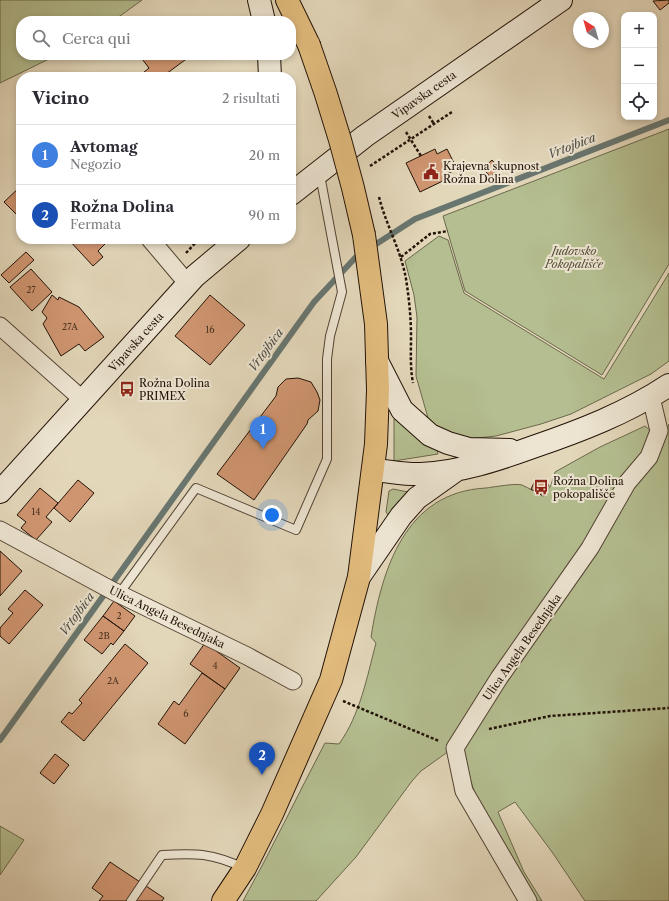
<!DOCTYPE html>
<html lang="it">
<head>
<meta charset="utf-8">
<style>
	:root { --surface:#fff; --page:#f7f7f7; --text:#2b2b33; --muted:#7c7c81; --line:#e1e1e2; --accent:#8f2418 }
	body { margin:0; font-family:"Libre Caslon Text",serif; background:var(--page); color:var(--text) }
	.controls { position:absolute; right:12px; top:12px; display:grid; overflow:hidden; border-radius:8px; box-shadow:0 2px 6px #0003 }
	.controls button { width:36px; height:36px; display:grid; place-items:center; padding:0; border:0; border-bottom:1px solid var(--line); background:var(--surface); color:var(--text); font:20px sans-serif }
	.compass { position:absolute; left:573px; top:12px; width:36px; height:36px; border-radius:50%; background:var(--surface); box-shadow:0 2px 6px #0003; rotate:323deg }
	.you { position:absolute; left:272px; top:515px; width:14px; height:14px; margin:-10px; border:3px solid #fff; border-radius:50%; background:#1a73e8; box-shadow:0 0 0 6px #1a73e833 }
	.badge { display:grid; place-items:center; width:26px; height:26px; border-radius:50%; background:var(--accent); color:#fff; font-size:13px; font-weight:700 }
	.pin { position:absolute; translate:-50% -33px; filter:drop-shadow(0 1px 2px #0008) }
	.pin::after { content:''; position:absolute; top:21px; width:14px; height:12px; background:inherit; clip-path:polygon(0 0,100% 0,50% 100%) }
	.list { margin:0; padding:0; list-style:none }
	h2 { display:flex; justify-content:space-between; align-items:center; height:52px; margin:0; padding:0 16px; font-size:17px }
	h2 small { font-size:13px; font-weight:400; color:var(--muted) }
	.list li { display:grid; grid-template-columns:26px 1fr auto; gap:12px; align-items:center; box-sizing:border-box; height:60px; padding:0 16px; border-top:1px solid var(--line) }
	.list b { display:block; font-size:15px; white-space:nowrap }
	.list p { margin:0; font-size:13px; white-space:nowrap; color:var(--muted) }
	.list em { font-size:13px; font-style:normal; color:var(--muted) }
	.icon { flex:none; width:22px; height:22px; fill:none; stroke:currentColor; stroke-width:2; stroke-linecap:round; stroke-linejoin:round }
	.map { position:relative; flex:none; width:669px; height:901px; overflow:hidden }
	.search { position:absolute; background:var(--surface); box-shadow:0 2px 6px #0003; left:16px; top:16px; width:280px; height:44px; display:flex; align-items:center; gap:10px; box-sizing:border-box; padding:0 14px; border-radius:16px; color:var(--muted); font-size:15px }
	.panel { position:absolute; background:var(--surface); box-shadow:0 2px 6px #0003; left:16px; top:72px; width:280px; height:172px; border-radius:16px }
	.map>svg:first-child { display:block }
	.green { fill:#b4be90; stroke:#6b684c }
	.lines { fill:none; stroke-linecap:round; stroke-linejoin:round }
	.stream { stroke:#687670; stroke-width:6 }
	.building { fill:#d09671; stroke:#221207 }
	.service-casing { stroke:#524334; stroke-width:10 }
	.minor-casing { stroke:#524334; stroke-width:19 }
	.secondary-casing { stroke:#221207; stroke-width:24 }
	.primary-casing { stroke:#221207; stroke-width:24 }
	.path { stroke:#221207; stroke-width:2.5; stroke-dasharray:3 2; stroke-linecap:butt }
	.service { stroke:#ede5d2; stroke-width:8 }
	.minor { stroke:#ede5d2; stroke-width:17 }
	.secondary { stroke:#ede5d2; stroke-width:22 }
	.primary { stroke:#e2bc7d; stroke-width:22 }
	.primary-bridge-casing { stroke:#221207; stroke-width:24; stroke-linecap:butt }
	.primary-bridge { stroke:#e2bc7d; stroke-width:22 }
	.labels { text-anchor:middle; stroke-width:4; stroke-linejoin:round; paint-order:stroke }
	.number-label { font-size:9px; fill:#4e3322 }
	.street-label { font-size:11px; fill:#221207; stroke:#ede5d2 }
	.poi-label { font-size:11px; fill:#221207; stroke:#ede5d2; text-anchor:start }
	.park-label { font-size:11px; font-style:italic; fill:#554e37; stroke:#ede5d2 }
	.water-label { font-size:12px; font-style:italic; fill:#4b4c44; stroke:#ede5d2 }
</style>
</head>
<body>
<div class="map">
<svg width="669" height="901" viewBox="0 0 669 901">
	<rect width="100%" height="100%" fill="#e3d7ba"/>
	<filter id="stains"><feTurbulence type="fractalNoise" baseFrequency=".005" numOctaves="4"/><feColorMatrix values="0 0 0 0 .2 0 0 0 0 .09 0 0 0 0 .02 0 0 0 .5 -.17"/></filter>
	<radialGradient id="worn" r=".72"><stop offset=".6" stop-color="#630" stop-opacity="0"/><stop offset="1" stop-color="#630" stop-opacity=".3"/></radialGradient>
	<path class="green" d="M0 0H142L113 21H21V55H57L0 83Z
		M669 129V264L602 375 465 291 443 216Z
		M439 236 448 240 464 293 604 379 669 273V361L651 374 571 414 541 424 496 436 468 439 441 430 428 418 416 376 417 317 414 295 405 261Z
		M396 418 423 442 437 450 438 454 394 461V419Z
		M669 424V901H585L552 852 515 802 498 812 524 872 542 901H533C507 857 469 799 463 748L664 441Z
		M645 426 652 432 646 452 449 751 421 771 412 781 356 857 316 901H243C272 849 297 796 325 743L339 744C360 715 367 677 376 643L371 637C382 569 405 492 486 488 494 487 516 483 522 485 529 488 536 493 544 496L551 485 555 472 600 447Z
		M393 489 408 492 389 516 386 512 389 491Z
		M0 826 24 840 0 875Z"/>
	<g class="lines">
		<path class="stream" d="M370 248 415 219 669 120
			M0 740 314 302 356 257 362 253"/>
	</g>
	<path class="building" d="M669 0V3L660 10 653 1Z
		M139 55H188L189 57 162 77H138L149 68Z
		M435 149 437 154 447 149 457 169 447 174 449 178 420 192 406 163Z
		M492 160 500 169 490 177 483 168Z
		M21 186V219L4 202Z
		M68 239H110L98 251 103 257 93 266Z
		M26 252 34 260 9 283 1 275Z
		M31 269 52 292 32 311 10 287Z
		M52 295 58 300 59 297 79 307 104 337 85 351 79 344 61 356 43 324 47 318 42 312Z
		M210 295 245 325 210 365 175 336Z
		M298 378 311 382 317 392 320 400 318 411 308 420 307 424 254 500 217 474 276 396 278 387 286 379Z
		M536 479 549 485 543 496 531 489Z
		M78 480 94 493 70 522 54 508Z
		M40 488 58 503 46 517 52 522 36 540 21 528 26 522 17 515Z
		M0 551 22 571 0 596Z
		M25 590 43 605 9 644 0 636V628L13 613 8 609Z
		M114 601 135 616 124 631 103 616Z
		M103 616 124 631 113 645 111 643 102 654 84 640Z
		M205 643 240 668 225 689 190 664Z
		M125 644 148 663 84 741 61 722 69 712 72 714 82 703 79 700Z
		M202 673 225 689 185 744 158 724 174 701 179 705Z
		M55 754 69 765 54 784 40 773Z
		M110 862 164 898 162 901H99L103 896 92 888Z"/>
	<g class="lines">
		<g class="service-casing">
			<path id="service" d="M119 594 196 488 296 530 327 459V359L330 336 342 292 320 175
				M131 901 162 855C196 853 212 853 244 868"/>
		</g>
		<g class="minor-casing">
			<path id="minor" d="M150 239 188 284
				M0 326 83 400
				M0 530 113 591 247 656 293 681
				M528 901 464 791 455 748 499 678 590 548 627 483 649 457 659 431 651 397"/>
		</g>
		<g class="secondary-casing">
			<path id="secondary" d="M259 0 264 21
				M269 55 270 77
				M291 194 365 136 561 0
				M377 361 402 410 430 435 448 443 469 449 510 450
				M373 470C389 471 406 475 421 474 461 472 497 460 533 447 580 431 627 413 669 385
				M0 492 195 276 239 239
				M359 577 401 516 417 498 455 471"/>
		</g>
		<g class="primary-casing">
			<path id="primary" d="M287 0 309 45
				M223 901 245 868 272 814 331 680 359 577 376 444 378 390 376 324 364 235"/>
		</g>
		<path class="path" d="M429 116 434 124
			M406 132 421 156
			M370 166 452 112
			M379 197C386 225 401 250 406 279 409 298 411 317 411 337 411 353 410 367 413 383
			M186 253 199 239
			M401 257 430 234 448 231
			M343 701 439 741
			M489 729 550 716 669 708"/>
		<use href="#service" class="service"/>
		<use href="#minor" class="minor"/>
		<use href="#secondary" class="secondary"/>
		<use href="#primary" class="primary"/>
		<g class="primary-bridge-casing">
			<path id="primary-bridge" d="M309 45C332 108 350 170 364 235"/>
		</g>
		<use href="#primary-bridge" class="primary-bridge"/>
	</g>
	<defs>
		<g id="civic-bare" transform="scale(1.2)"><path d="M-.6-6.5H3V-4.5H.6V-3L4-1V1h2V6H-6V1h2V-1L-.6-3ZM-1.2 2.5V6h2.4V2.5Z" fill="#8f2418" stroke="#ede5d2" stroke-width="2.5" paint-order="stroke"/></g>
		<g id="bus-bare" transform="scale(1.2)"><path d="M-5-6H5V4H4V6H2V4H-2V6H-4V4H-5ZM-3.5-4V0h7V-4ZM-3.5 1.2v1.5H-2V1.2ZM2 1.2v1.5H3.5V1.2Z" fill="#8f2418" stroke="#ede5d2" stroke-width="2.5" paint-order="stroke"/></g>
	</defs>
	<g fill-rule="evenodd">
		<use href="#civic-bare" x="431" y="172"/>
		<use href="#bus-bare" x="127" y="389"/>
		<use href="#bus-bare" x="541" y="487"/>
	</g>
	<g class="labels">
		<g class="number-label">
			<text x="31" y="293">27</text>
			<text x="70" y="330">27A</text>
			<text x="210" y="333">16</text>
			<text x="36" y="515">14</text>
			<text x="119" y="619">2</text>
			<text x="104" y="639">2B</text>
			<text x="215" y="669">4</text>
			<text x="113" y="684">2A</text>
			<text x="186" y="717">6</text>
		</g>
		<g class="street-label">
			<text transform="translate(424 95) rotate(-35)" y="4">Vipavska cesta</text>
			<text transform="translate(136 342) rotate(-48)" y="4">Vipavska cesta</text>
			<text transform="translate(167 617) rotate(26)" y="4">Ulica Angela Besednjaka</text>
			<text transform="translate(522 647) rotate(-55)" y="4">Ulica Angela Besednjaka</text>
		</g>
		<g class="poi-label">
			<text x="443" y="170">Krajevna skupnost<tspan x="443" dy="13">Rožna Dolina</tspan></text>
			<text x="139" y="387">Rožna Dolina<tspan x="139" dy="13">PRIMEX</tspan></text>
			<text x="553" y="485">Rožna Dolina<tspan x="553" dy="13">pokopališče</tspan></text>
		</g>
		<g class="park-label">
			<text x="574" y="255">Judovsko<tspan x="574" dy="13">Pokopališče</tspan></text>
		</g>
		<g class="water-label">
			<text transform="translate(572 146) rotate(-21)" y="4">Vrtojbica</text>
			<text transform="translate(266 350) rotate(-54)" y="4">Vrtojbica</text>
			<text transform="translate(77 614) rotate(-54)" y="4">Vrtojbica</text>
		</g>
	</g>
	<rect width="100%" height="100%" filter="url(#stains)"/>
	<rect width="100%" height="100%" fill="url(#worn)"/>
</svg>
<div class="controls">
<button>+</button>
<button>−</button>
<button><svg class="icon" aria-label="locate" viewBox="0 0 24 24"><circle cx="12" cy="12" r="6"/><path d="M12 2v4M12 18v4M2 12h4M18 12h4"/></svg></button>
</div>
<svg class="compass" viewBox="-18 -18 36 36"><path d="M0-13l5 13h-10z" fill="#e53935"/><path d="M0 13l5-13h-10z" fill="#7c7c81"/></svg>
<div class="you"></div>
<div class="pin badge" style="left:263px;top:449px;background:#3f7fe0">1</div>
<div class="pin badge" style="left:262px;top:775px;background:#1a4fb4">2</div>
<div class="search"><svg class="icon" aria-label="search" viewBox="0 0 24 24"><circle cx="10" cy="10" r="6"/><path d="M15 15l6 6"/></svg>Cerca qui</div>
<section class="panel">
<h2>Vicino<small>2 risultati</small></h2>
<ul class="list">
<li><span class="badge" style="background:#3f7fe0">1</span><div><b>Avtomag</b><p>Negozio</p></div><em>20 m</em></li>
<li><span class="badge" style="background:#1a4fb4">2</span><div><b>Rožna Dolina</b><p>Fermata</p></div><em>90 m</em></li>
</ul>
</section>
</div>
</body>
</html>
